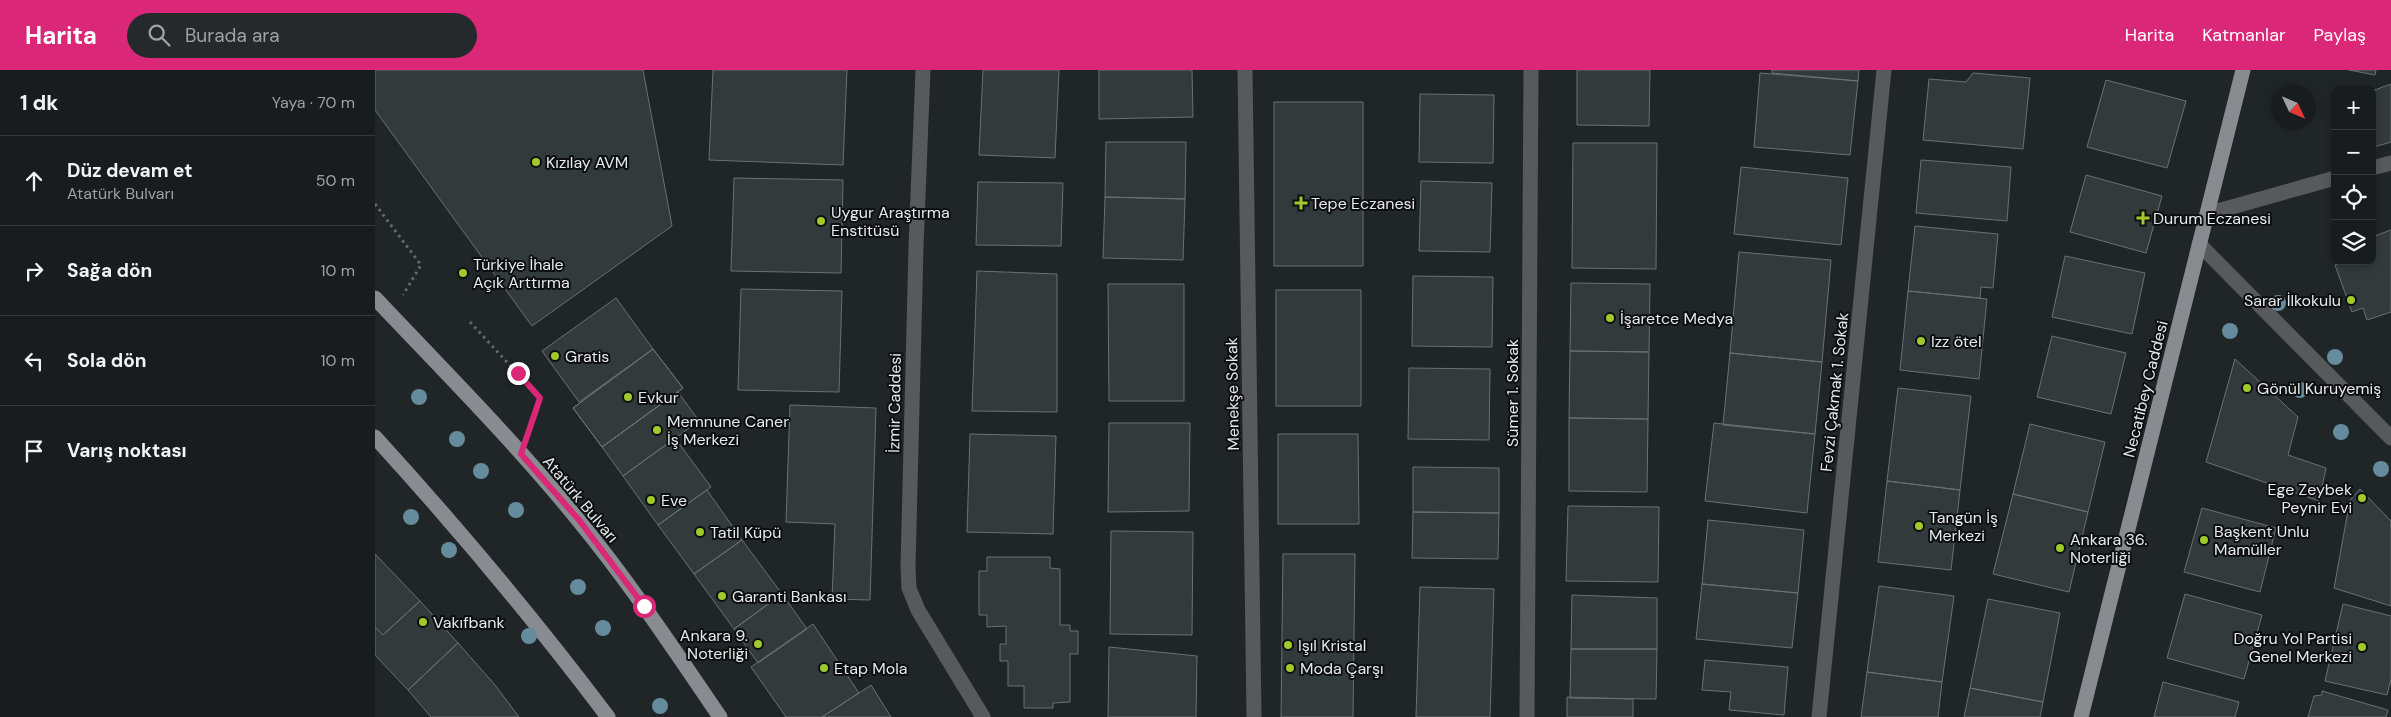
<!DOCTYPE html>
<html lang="tr">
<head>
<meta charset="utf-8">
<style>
	:root { --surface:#181c1e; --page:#25292b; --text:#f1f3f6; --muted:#9fa1a4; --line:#363a3c; --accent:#db2777 }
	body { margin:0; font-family:"DM Sans",sans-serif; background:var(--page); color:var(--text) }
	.controls { position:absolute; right:15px; top:15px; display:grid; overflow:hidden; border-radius:10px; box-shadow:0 2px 8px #0003 }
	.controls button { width:45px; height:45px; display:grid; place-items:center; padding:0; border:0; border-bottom:1px solid var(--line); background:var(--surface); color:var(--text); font:25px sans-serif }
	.compass { position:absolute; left:1896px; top:15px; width:45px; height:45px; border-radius:50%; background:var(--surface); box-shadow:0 2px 8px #0003; rotate:134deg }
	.stop { position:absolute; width:15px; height:15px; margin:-11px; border:4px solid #db2777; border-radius:50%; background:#fff }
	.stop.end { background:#db2777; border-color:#fff; box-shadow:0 1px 5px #0008 }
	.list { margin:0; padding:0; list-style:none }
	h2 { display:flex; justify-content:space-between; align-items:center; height:65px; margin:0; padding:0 20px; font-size:21px }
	h2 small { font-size:16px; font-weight:400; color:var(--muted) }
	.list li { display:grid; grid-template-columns:32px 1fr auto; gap:15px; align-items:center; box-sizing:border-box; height:90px; padding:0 20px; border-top:1px solid var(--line) }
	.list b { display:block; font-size:19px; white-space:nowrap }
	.list p { margin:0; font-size:16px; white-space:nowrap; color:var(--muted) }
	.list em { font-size:16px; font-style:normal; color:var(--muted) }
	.icon { flex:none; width:28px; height:28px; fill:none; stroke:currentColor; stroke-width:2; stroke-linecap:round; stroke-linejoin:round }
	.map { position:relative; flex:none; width:2016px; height:647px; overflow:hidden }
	header { display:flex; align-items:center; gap:30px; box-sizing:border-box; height:70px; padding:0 25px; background:var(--accent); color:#fff }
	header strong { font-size:24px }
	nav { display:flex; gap:28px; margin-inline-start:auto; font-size:18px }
	.search { width:350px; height:45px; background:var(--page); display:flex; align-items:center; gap:12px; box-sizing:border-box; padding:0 18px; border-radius:28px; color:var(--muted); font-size:19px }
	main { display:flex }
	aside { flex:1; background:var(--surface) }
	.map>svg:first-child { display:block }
	.building { fill:#333a3b; stroke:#6a7172 }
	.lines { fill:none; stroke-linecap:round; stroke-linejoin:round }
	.path { stroke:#656a6c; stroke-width:3; stroke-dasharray:2.5 4; stroke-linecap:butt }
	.minor { stroke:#57595b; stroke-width:15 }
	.major { stroke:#888c91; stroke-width:15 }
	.tree { fill:#648c9c }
	.route { stroke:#db2777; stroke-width:6 }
	.poi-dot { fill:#a0c92b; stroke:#0c0e10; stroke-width:2 }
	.labels { text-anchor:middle; stroke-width:4; stroke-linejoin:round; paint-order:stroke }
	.poi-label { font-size:16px; fill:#e5e9ea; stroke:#0c0e10; text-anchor:start }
	.street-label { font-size:16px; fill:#e5e9ea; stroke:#0c0e10 }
</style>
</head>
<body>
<header>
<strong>Harita</strong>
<div class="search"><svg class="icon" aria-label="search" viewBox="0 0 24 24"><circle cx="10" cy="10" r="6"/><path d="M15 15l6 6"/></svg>Burada ara</div>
<nav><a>Harita</a><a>Katmanlar</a><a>Paylaş</a></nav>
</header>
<main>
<aside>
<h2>1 dk<small>Yaya · 70 m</small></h2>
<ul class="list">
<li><svg class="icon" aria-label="ahead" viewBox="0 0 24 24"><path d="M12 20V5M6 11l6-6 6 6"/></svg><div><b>Düz devam et</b><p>Atatürk Bulvarı</p></div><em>50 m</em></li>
<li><svg class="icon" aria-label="right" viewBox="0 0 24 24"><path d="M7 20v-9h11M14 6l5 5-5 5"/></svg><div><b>Sağa dön</b></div><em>10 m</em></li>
<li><svg class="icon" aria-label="left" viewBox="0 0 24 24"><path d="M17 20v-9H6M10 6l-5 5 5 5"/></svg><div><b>Sola dön</b></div><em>10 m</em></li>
<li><svg class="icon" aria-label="arrive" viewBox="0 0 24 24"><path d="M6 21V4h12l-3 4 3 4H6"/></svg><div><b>Varış noktası</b></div></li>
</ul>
</aside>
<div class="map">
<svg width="2016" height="647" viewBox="0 0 2016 647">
	<rect width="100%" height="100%" fill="#202628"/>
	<path class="building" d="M0 0H268L297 156 157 256 0 40Z
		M338 0H472L468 95 334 90Z
		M608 0H684L680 88 604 85Z
		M724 0H817L818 47 724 49Z
		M1202 0H1275L1274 56 1202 55Z
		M1397 0H1484L1483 11 1397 3Z
		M1974 0H2001L2000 5Z
		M1385 3 1483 11 1475 85 1379 77Z
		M1598 3 1655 8 1648 79 1548 70 1554 9 1591 12Z
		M1731 10 1811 31 1792 98 1712 77Z
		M2016 14V72L1999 77 1997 21Z
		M1045 24 1119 25 1118 93 1044 92Z
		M899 32H988V196H899Z
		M731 72H811L810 129 730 127Z
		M1198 73H1282L1281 199 1197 198Z
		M1546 90 1636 97 1632 151 1541 143Z
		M1366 97 1473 108 1466 175 1359 164Z
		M1711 105 1787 126 1771 183 1695 162Z
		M359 108 468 110 466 203 356 201Z
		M1046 111 1117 113 1115 182 1044 181Z
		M603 112 688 113 686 176 601 175Z
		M730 127 810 129 808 190 728 188Z
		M1540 156 1623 164 1618 218 1606 217 1605 228 1533 221Z
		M2016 160V242L1992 250 1988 238 1977 242 1960 195 1970 191H1997V167Z
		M1364 182 1456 190 1447 292 1355 283Z
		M1690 186 1770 203 1757 264 1677 247Z
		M602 201 682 204V342L597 341Z
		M1038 206 1118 207 1117 277 1037 276Z
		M1196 213 1275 214 1274 282 1195 281Z
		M733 214H809V331H734Z
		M366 219 467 221 464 322 363 320Z
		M901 220H986V336H901Z
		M1533 221 1612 229 1604 309 1525 300Z
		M241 228 278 279 204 332 167 281Z
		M1677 266 1751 283 1736 344 1662 327Z
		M278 279 308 318 227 377 198 338Z
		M278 279 308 318 227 377 198 338Z
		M1195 281 1274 282 1273 349 1194 348Z
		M1355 283 1447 292 1440 364 1348 355Z
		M1860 289 1923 347 1913 385 1951 398 1944 431 1831 392Z
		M1034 298 1115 299 1114 370 1033 369Z
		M1523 318 1596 326 1585 420 1512 411Z
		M303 322 324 351 248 406 227 377Z
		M415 335 501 338 495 530 457 529 460 454 411 452Z
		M1194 348 1273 349 1272 422 1194 421Z
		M734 353H815L814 441 733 442Z
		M1339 353 1440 364 1432 443 1330 431Z
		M1655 354 1730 372 1713 442 1638 424Z
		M595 364 681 366 678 464 592 462Z
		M903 364H983L984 454H903Z
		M300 368 336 417 283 455 248 406Z
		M1038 397 1124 398V443L1038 442Z
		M1512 411 1585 420 1576 500 1503 492Z
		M1985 419 2016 451V536L1959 518 1975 430Z
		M332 420 367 470 319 504 283 455Z
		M1638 424 1713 442 1694 522 1618 504Z
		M1193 436 1284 437 1283 512 1191 511Z
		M1827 438 1901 458 1885 522 1809 502Z
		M1038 442 1124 443 1123 489 1037 488Z
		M1333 450 1429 460 1423 523 1327 514Z
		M736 461 818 462 817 565 735 564Z
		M367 470 407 524 359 559 319 504Z
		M0 484 45 531 8 565 0 557Z
		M908 484H980L978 647H906Z
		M612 487H675V498L685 499V555H695V561H703V584H695V632L678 633V638H649V616H633V591H625V574H631V556L612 557V545H604V501H612Z
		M1327 514 1423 523 1417 578 1321 569Z
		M1504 516 1579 526 1567 612 1492 602Z
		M1045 517 1119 519 1115 647H1041Z
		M407 524 432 559 383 593 359 559Z
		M1810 524 1887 545 1869 609 1792 588Z
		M1197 525 1282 528V579H1196Z
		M1613 529 1685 543 1668 632 1595 618Z
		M45 531 83 573 33 620 0 585V557L8 565Z
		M1968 534 2016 546V609L2012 625 1950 611Z
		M438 554 484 623 447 647H411L376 597Z
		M83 573 120 615 144 647H56L33 620Z
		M734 577 822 586 821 647H733Z
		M1196 579H1282L1281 629 1195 628Z
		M1330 590 1413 597 1409 645 1354 640 1356 622 1327 620Z
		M1492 602 1567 612 1563 647H1486Z
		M1788 612 1864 632 1860 647H1779Z
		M496 615 516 647H447L484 623Z
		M1595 618 1668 632 1665 647H1589Z
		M1947 621 2013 640 2011 647H1933L1939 626 1947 625Z
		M1192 627 1258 629V647H1192Z"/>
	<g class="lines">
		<path class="path" d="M0 134 46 195 28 225
			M95 252 165 328 154 359"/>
		<path class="minor" d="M548 0 541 177 533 497 534 518 543 540 608 647
			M870 0 879 647
			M1997 98 2016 93
			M1832 144 1960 108
			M1824 174 2016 368
			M1152 647 1156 0
			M1444 647 1509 0"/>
		<path class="major" d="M0 228C69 301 141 373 204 451 255 513 300 581 345 647
			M0 367C82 457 160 550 233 647
			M1706 647 1868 0"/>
	</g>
	<g class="tree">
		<circle cx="1903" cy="233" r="8"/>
		<circle cx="1855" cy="261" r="8"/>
		<circle cx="1960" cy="287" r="8"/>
		<circle cx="1925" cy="320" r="8"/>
		<circle cx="44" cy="327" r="8"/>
		<circle cx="1966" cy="362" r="8"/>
		<circle cx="82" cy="369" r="8"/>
		<circle cx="2006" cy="399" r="8"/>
		<circle cx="106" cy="401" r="8"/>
		<circle cx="141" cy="440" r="8"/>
		<circle cx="36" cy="447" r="8"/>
		<circle cx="74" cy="480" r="8"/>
		<circle cx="203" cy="517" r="8"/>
		<circle cx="228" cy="558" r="8"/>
		<circle cx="154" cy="566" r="8"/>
		<circle cx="285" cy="636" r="8"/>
	</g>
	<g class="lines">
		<path class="route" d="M143 303 165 328 146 384 204 450 269 536"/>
	</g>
	<g class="poi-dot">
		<circle cx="161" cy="92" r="5"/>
		<path d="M923.5 125.5h5v5h5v5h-5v5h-5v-5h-5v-5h5z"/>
		<path d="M1765.5 140.5h5v5h5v5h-5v5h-5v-5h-5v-5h5z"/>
		<circle cx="446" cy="151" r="5"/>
		<circle cx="88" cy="203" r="5"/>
		<circle cx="1976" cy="230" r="5"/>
		<circle cx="1235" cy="248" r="5"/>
		<circle cx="1546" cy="271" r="5"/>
		<circle cx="180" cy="286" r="5"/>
		<circle cx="1872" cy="318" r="5"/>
		<circle cx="253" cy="327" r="5"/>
		<circle cx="282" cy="360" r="5"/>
		<circle cx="1987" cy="428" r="5"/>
		<circle cx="276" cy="430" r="5"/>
		<circle cx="1544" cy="456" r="5"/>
		<circle cx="325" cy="462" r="5"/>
		<circle cx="1829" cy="470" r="5"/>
		<circle cx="1685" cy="478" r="5"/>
		<circle cx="347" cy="526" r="5"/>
		<circle cx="48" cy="552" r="5"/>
		<circle cx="383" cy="574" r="5"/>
		<circle cx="913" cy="575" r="5"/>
		<circle cx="1987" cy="577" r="5"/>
		<circle cx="449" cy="598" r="5"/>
		<circle cx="915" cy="598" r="5"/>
	</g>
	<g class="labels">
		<g class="poi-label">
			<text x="171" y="98">Kızılay AVM</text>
			<text x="936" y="139">Tepe Eczanesi</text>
			<text x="456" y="148">Uygur Araştırma<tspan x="456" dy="18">Enstitüsü</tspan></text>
			<text x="1778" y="154">Durum Eczanesi</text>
			<text x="98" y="200">Türkiye İhale<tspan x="98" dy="18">Açık Arttırma</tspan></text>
			<text x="1966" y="236" text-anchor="end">Sarar İlkokulu</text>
			<text x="1245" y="254">İşaretce Medya</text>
			<text x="1556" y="277">Izz ötel</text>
			<text x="190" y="292">Gratis</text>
			<text x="1882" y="324">Gönül Kuruyemiş</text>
			<text x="263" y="333">Evkur</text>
			<text x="292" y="357">Memnune Caner<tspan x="292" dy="18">İş Merkezi</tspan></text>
			<text x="1977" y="425" text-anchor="end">Ege Zeybek<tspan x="1977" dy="18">Peynir Evi</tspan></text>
			<text x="286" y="436">Eve</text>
			<text x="1554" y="453">Tangün İş<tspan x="1554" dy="18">Merkezi</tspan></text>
			<text x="1839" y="467">Başkent Unlu<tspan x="1839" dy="18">Mamüller</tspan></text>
			<text x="335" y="468">Tatil Küpü</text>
			<text x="1695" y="475">Ankara 36.<tspan x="1695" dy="18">Noterliği</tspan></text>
			<text x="357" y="532">Garanti Bankası</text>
			<text x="58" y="558">Vakıfbank</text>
			<text x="373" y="571" text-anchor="end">Ankara 9.<tspan x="373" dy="18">Noterliği</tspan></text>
			<text x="1977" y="574" text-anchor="end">Doğru Yol Partisi<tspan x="1977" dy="18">Genel Merkezi</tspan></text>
			<text x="923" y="581">Işıl Kristal</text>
			<text x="459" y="604">Etap Mola</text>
			<text x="925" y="604">Moda Çarşı</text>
		</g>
		<g class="street-label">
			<text transform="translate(1770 319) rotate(-76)" y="6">Necatibey Caddesi</text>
			<text transform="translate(1459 322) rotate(-84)" y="6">Fevzi Çakmak 1. Sokak</text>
			<text transform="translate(1137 323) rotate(-90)" y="6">Sümer 1. Sokak</text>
			<text transform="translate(857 324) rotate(-91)" y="6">Menekşe Sokak</text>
			<text transform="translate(519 333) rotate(-89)" y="6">İzmir Caddesi</text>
			<text transform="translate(206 429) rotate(50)" y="6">Atatürk Bulvarı</text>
		</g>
	</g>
</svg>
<div class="controls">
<button>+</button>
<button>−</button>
<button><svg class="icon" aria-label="locate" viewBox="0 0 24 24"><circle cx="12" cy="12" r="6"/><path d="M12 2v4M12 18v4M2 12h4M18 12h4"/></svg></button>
<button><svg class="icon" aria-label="layers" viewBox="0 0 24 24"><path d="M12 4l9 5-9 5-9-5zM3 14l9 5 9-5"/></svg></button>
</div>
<svg class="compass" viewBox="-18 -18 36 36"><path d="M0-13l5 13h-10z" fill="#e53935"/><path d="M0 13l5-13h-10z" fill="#9fa1a4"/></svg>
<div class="stop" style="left:269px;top:536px"></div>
<div class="stop end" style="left:143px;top:303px"></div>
</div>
</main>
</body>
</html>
